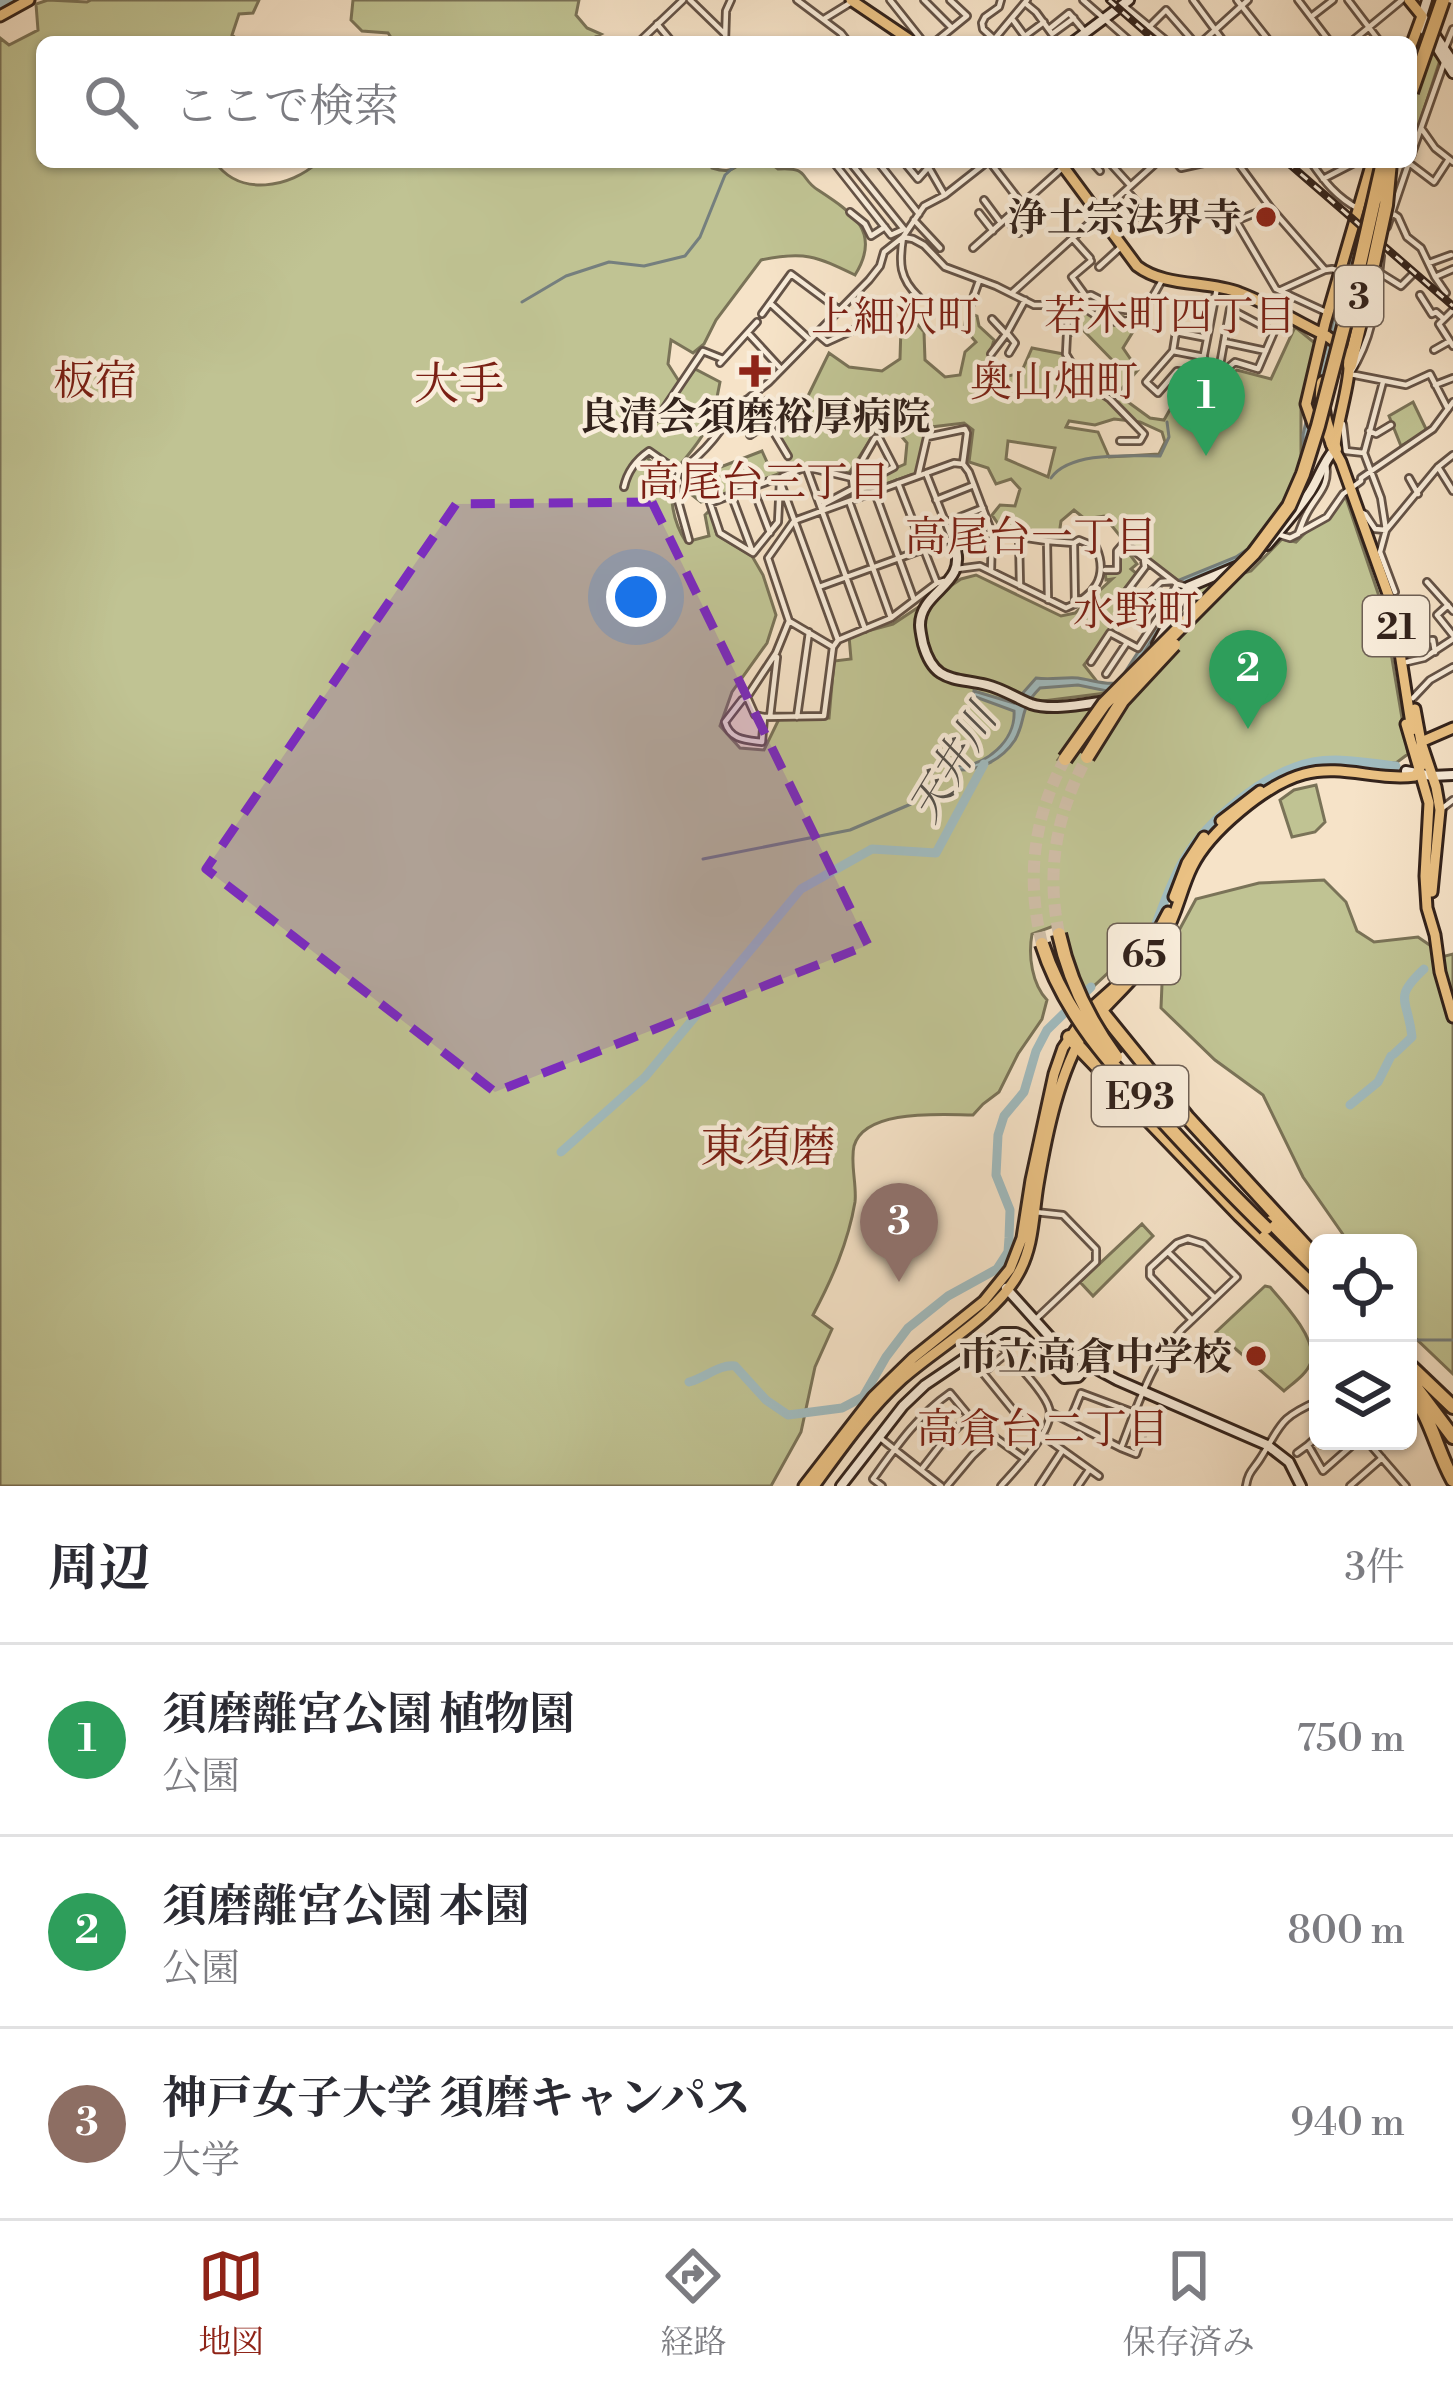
<!DOCTYPE html>
<html lang="ja">
<head>
<meta charset="utf-8">
<style>
	:root { --surface:#fff; --page:#f7f7f7; --text:#2b2b33; --muted:#7c7c81; --line:#e1e1e2; --accent:#8f2418 }
	body { margin:0; font-family:"Libre Bodoni","Noto Serif JP",serif; background:var(--page); color:var(--text) }
	.controls { position:absolute; right:36px; bottom:36px; display:grid; overflow:hidden; border-radius:18px; box-shadow:0 3px 9px #0004 }
	.controls button { width:108px; height:108px; display:grid; place-items:center; padding:0; border:0; border-bottom:3px solid var(--line); background:var(--surface); color:var(--text); font:60px sans-serif }
	.you { position:absolute; left:636px; top:597px; width:42px; height:42px; margin:-30px; border:9px solid #fff; border-radius:50%; background:#1a73e8; box-shadow:0 0 0 18px #1a73e833 }
	.badge { display:grid; place-items:center; width:78px; height:78px; border-radius:50%; background:var(--accent); color:#fff; font-size:39px; font-weight:700 }
	.pin { position:absolute; translate:-50% -99px; filter:drop-shadow(0 3px 6px #0008) }
	.pin::after { content:''; position:absolute; top:63px; width:42px; height:36px; background:inherit; clip-path:polygon(0 0,100% 0,50% 100%) }
	.list { margin:0; padding:0; list-style:none }
	h2 { display:flex; justify-content:space-between; align-items:center; height:156px; margin:0; padding:0 48px; font-size:51px }
	h2 small { font-size:39px; font-weight:400; color:var(--muted) }
	.list li { display:grid; grid-template-columns:78px 1fr auto; gap:36px; align-items:center; box-sizing:border-box; height:192px; padding:0 48px; border-top:3px solid var(--line) }
	.list b { display:block; font-size:45px; white-space:nowrap }
	.list p { margin:0; font-size:39px; white-space:nowrap; color:var(--muted) }
	.list em { font-size:39px; font-style:normal; color:var(--muted) }
	.icon { flex:none; width:66px; height:66px; fill:none; stroke:currentColor; stroke-width:2; stroke-linecap:round; stroke-linejoin:round }
	.map { position:relative; flex:none; width:1453px; height:1486px; overflow:hidden }
	.search { position:absolute; background:var(--surface); box-shadow:0 3px 9px #0004; left:36px; right:36px; top:36px; height:132px; display:flex; align-items:center; gap:30px; box-sizing:border-box; padding:0 42px; border-radius:18px; color:var(--muted); font-size:45px }
	.sheet { height:732px; background:var(--surface) }
	nav { display:flex; justify-content:space-around; align-items:center; box-sizing:border-box; height:168px; border-top:3px solid var(--line); background:var(--surface); font-size:33px; color:var(--muted) }
	nav a { display:grid; justify-items:center; gap:6px }
	nav .on { color:var(--accent) }
	.map>svg:first-child { display:block }
	.green { fill:#c0c393; stroke:#7a7358; stroke-width:3; fill-rule:evenodd }
	.water { fill:#a1bcc0; stroke:#757f7e; stroke-width:3 }
	.lines { fill:none; stroke-linecap:round; stroke-linejoin:round }
	.stream { stroke:#757f7e; stroke-width:3 }
	.river { stroke:#a1bcc0; stroke-width:9 }
	.highway-tunnel { stroke:#cfbda6; stroke-width:12; stroke-dasharray:12 6; stroke-linecap:butt }
	.street-casing { stroke:#645347; stroke-width:10 }
	.secondary-casing { stroke:#33231c; stroke-width:14 }
	.primary-casing { stroke:#33231c; stroke-width:15 }
	.highway-casing { stroke:#33231c; stroke-width:18 }
	.street { stroke:#f9eddb; stroke-width:4.5 }
	.secondary { stroke:#f9eddb; stroke-width:8 }
	.primary { stroke:#ebc284; stroke-width:9 }
	.highway { stroke:#ebc284; stroke-width:12 }
	.rail-casing { stroke:#33231c; stroke-width:8 }
	.rail { stroke:#f9eddb; stroke-width:3; stroke-dasharray:9; stroke-linecap:butt }
	.highway-bridge-casing { stroke:#33231c; stroke-width:18; stroke-linecap:butt }
	.highway-bridge { stroke:#ebc284; stroke-width:12 }
	.marked { fill:#7b2cbf; fill-opacity:0.2; stroke:#7b2cbf; stroke-width:9; stroke-dasharray:24 15; stroke-linejoin:round }
	.poi-dot { fill:#8f2418; stroke:#f9eddb; stroke-width:4.5 }
	.labels { text-anchor:middle; stroke-width:9; stroke-linejoin:round; paint-order:stroke }
	.shield { fill:#f9eddb; stroke:#6e6055; stroke-width:3 }
	.shield-label { font-size:36px; font-weight:bold; fill:#33231c }
	.poi-label { font-size:39px; font-weight:bold; fill:#33231c; stroke:#f9eddb; text-anchor:end }
	.neighbourhood-label { font-size:42px; fill:#7a1f14; stroke:#f9eddb }
	.water-label { font-size:42px; font-style:italic; fill:#54514d; stroke:#f9eddb }
	.quarter-label { font-size:45px; fill:#7a1f14; stroke:#f9eddb }
</style>
</head>
<body>
<div class="map">
<svg width="1453" height="1486" viewBox="0 0 1453 1486">
	<rect width="100%" height="100%" fill="#f6e3c8"/>
	<filter id="stains"><feTurbulence type="fractalNoise" baseFrequency=".00167" numOctaves="4"/><feColorMatrix values="0 0 0 0 .2 0 0 0 0 .09 0 0 0 0 .02 0 0 0 .5 -.17"/></filter>
	<radialGradient id="worn" r=".72"><stop offset=".6" stop-color="#630" stop-opacity="0"/><stop offset="1" stop-color="#630" stop-opacity=".3"/></radialGradient>
	<path class="green" d="M48 0 87 2 91 0H259L253 13 239 14 232 35 240 42H42V162H215C240 197 290 188 318 162H712V168C725 172 732 172 742 162H769L778 169C810 167 799 178 818 190 853 213 882 232 855 275 816 256 804 251 761 260L716 320 704 344 693 353 671 340 668 364 682 386 695 369 720 382C713 423 705 436 678 467L649 448 643 454 658 468 664 465 675 474C668 496 673 522 686 542L709 536 705 515 710 510 717 535 752 556 763 575 776 615 767 643 732 692 720 726 740 748 764 750 779 719 829 718 834 661 851 659 849 636 893 624 961 579 976 575 1061 616 1075 613 1112 579 1106 580 1105 572 1117 570 1118 550 1125 548 1137 564 1131 569 1137 574 1120 594 1131 602 1084 665 1106 693 1042 701 1040 710 1096 706 1057 761 1119 704 1152 665 1193 588 1251 571 1282 539 1296 542 1311 527 1327 519 1345 495 1384 611 1408 754 1396 763 1338 760 1309 762 1273 777 1203 834 1181 866 1154 930 1082 997 1062 935 1056 925 1032 934C1028 956 1032 984 1047 1000L1042 1019 1018 1054 999 1092 983 1104 973 1115C943 1115 865 1108 854 1146 850 1163 857 1185 855 1202 848 1243 832 1279 813 1315L832 1329 815 1367 801 1432 771 1486H0V38L9 45 38 30 36 4Z
		M353 0H579L576 15 587 28 601 34 585 42H394L388 33 362 31 351 20Z
		M1425 46 1440 60 1411 150V89Z
		M1088 301 1124 317 1134 330 1123 348 1138 370 1117 394 1150 418 1164 420 1185 383 1192 378 1219 380 1237 370 1271 379 1295 327 1316 344 1301 405V464L1273 527 1240 559 1188 580 1184 585 1124 541 1104 516 1085 519 1074 510 1061 521 1059 535 999 525 992 515 1000 505 1015 506 1020 489 1011 479 996 484 988 468 969 462 973 430 964 423 923 428 921 433H926L916 473 826 506 852 488 905 464 907 443 897 431 877 429 849 473 788 462 779 439 778 422 807 398 829 353 849 367 882 371 900 359 901 327 912 318 924 332 925 360 945 377 960 375 965 352 976 342 964 328 967 312 977 316 979 326 994 340 985 371 995 379 1021 373 1032 348 1063 354 1083 374 1108 381 1119 367 1083 330 1070 336 1053 326 1064 311ZM1114 419 1140 422 1162 432 1165 442 1159 454 1109 457 1098 432 1066 427 1069 421 1095 425ZM1008 441 1055 448 1048 477 1006 459Z
		M1413 402 1427 431 1401 446 1389 416Z
		M762 451 767 462 781 473 701 502 692 495V478Z
		M1316 785 1325 822 1315 832 1292 837 1280 800 1294 790Z
		M1324 880 1346 902 1357 931 1374 942 1418 937 1431 946 1434 959 1453 954V1374L1408 1331V1243H1349L1303 1177 1263 1095 1215 1060 1161 1008 1163 960 1196 899 1259 883Z
		M1142 1224 1153 1236 1093 1296 1080 1282Z
		M1265 1286 1270 1287C1284 1303 1318 1340 1311 1362 1307 1374 1293 1383 1284 1391L1216 1332Z"/>
	<path class="water" d="M1377 162H1387L1333 352 1317 419 1314 455 1298 496 1262 547 1222 571 1182 584 1170 611 1122 688 1112 692 1078 685 1040 688C1018 710 1027 719 1015 740 1002 760 979 771 956 770V766C986 767 1016 740 1014 711L973 696 974 691 1014 703 1036 678C1051 680 1063 677 1078 678 1092 680 1103 685 1118 683L1162 615 1177 581 1236 557 1258 542 1273 527 1295 484 1304 454 1303 435 1309 408Z"/>
	<g class="lines">
		<path class="stream" d="M728 42V12L734 0
			M522 302 566 276 609 262 644 266 685 256 700 237 725 175 735 166
			M1051 478C1070 451 1129 456 1160 456L1169 437 1167 422
			M703 859 850 830 911 804 940 762 955 766
			M1408 1340H1453"/>
		<path class="river" d="M0 5 12 0
			M1148 936 1154 929C1163 906 1171 882 1183 861 1207 820 1266 771 1313 762 1339 757 1369 763 1396 766
			M1394 1054 1412 1037C1408 998 1392 999 1424 969
			M1350 1105 1378 1082 1391 1056
			M561 1152 645 1077 801 889 872 849 936 853 984 764
			M689 1382C705 1378 719 1364 735 1366L766 1400 788 1415 842 1408 863 1397 886 1357 908 1328 948 1296 997 1269 1008 1252 1009 1238 1010 1210 996 1175 998 1135 1004 1116 1024 1092 1036 1051 1047 1030 1091 987"/>
		<path class="highway-tunnel" d="M1059 934C1046 870 1056 814 1087 757
			M1042 944C1026 878 1033 818 1065 759"/>
		<g class="street-casing">
			<path id="street" d="M690 0 725 34
				M797 0 841 33 848 42
				M890 0 921 39 920 42
				M924 0 952 28
				M1083 0 1131 42
				M1193 0 1224 42
				M1237 0 1270 42
				M1298 0 1330 42
				M1348 0 1380 42
				M1025 3 1036 12 1052 34 1074 18
				M1123 5 1168 42
				M1311 17 1333 0
				M824 19 850 3
				M1013 20 1029 42
				M657 24 672 42
				M1149 27 1166 10 1194 42
				M1049 29 1069 13 1086 33
				M1025 36 1044 22
				M995 40 983 29 982 23 985 17 999 7 1001 0
				M639 42 683 0
				M725 42 726 11 731 0
				M935 42 967 16 950 0
				M992 42 1027 0
				M1202 42 1248 0
				M1351 42 1402 0
				M1446 46 1453 29
				M1421 128 1435 148 1453 162
				M1411 156 1445 60
				M838 162 835 164 891 235 904 229
				M850 162 903 228
				M878 162 919 214
				M904 162 918 179 933 162
				M990 162 1022 204
				M1092 162 1100 171
				M1109 162 1129 184
				M1176 162 1181 168 1208 162
				M1237 162 1270 207 1325 270 1332 269 1341 271
				M1311 162C1324 181 1337 198 1359 209
				M1409 163 1434 182 1449 159
				M929 168 944 194
				M1323 179 1356 162
				M984 200 1001 223
				M1270 207 1236 221 1276 289 1328 313
				M850 212 865 224 871 236 885 227
				M979 213 993 231
				M1392 213 1398 217 1407 237 1421 248 1435 277 1446 293
				M1006 219 1019 233
				M914 220 940 248
				M1387 227 1409 162
				M1115 236 1144 210 1126 190
				M903 237 913 239 924 245 945 267 996 286 1034 305H1047L1091 295 1118 309 1140 312
				M903 237C899 263 899 278 919 297
				M1073 239 1090 258
				M973 248 1069 162
				M1381 256C1376 300 1375 334 1350 374L1406 385 1430 374 1448 409
				M1429 263 1451 255
				M1099 267 1122 246
				M1380 273 1401 286 1413 274
				M1435 277 1453 269
				M1281 290 1325 270
				M1012 293 1157 162
				M1085 295 1072 277 1091 261
				M1420 295 1432 314 1436 312 1444 319
				M771 304 809 339
				M969 309 979 281
				M1453 310 1439 324 1453 346
				M762 314 791 274 838 309
				M992 319 1006 334
				M815 332 827 342 860 327
				M748 333 781 369
				M1007 333 1015 343 1009 353
				M1224 342 1266 351
				M1434 350 1450 341
				M1173 351 1146 382 1158 393 1177 371 1218 376 1235 362 1258 369 1274 332 1230 309 1218 376
				M991 354 1007 333 1025 300
				M1204 357 1173 351 1176 332 1207 338
				M720 363 757 322
				M1200 375 1217 288
				M1435 385 1453 378
				M748 399 760 409 788 456
				M736 404 749 423
				M658 418 703 351 723 359
				M1343 424 1346 451 1364 453
				M1369 431 1376 434 1391 425
				M750 435 778 416 768 400 758 408
				M1120 441H1140L1144 434 1110 399 1081 379 1066 354 1068 313 1077 306C1089 308 1092 315 1102 319 1132 331 1149 305 1161 282
				M806 467 865 629
				M1438 467 1453 491
				M679 472C701 455 723 432 734 406L748 399 769 382 869 280 880 266 884 252 903 237 924 206 945 195 987 162
				M679 472 675 490 689 540
				M926 473 954 544 992 533 991 571
				M918 476 927 437 965 429 967 433 963 463
				M1409 478 1418 494
				M772 480 780 481 778 522 753 553 720 533 710 503Z
				M898 483 937 583
				M624 487C627 473 636 460 649 451L679 472
				M753 488 770 533
				M875 493 914 600
				M732 497 753 553
				M936 500 974 485
				M849 501 891 618
				M822 511 824 504 894 467 879 438H875L852 478 853 487
				M1358 511 1365 514 1375 529 1386 530 1381 498 1364 453 1383 382
				M945 523 983 508
				M1300 532 1327 517 1343 494 1361 481V478L1433 429 1453 402
				M1277 534 1290 538 1298 534C1301 527 1303 520 1307 513 1317 494 1330 487 1326 464
				M1019 538 1020 586
				M1047 541 1048 600
				M1074 544 1075 604
				M1144 559 1145 567 1127 591 1141 602 1161 582 1173 581
				M1105 570H1117V551L1124 543 1177 584 1188 587
				M944 581 937 583 891 618 838 640 833 647 824 716 764 717 755 715 747 697 776 653 789 621 768 558 794 521 954 463 963 464 969 472 992 533 1047 541 1074 543 1079 540 1096 547C1109 577 1094 596 1066 608L980 566 957 569
				M1427 582 1453 611
				M819 587 949 540
				M1395 592 1380 552 1386 530 1438 467 1453 455
				M1148 600 1164 609
				M1448 605 1437 615 1453 635
				M1421 620 1424 641
				M789 621 833 647
				M838 640 780 481 783 476 806 467 852 478
				M1418 641 1433 640 1435 652
				M1091 662 1110 633 1138 648 1167 604 1177 584
				M1407 662 1424 658 1453 639
				M1106 674 1126 644
				M747 697 742 700 725 722C730 740 746 740 762 742L764 717
				M1413 698 1430 680 1453 667
				M770 717 777 657
				M797 717 809 632
				M1440 810 1453 800
				M1035 1212 1063 1215 1096 1249V1262L1035 1320
				M1188 1239 1204 1244 1237 1277 1192 1320 1150 1276V1268L1177 1243Z
				M1168 1252 1215 1298
				M997 1340C1009 1357 1044 1390 1049 1408 1056 1429 1015 1470 1001 1486
				M1007 1353 983 1373 1022 1421 1099 1476
				M1050 1412 1121 1448C1139 1402 1153 1353 1192 1320
				M1070 1420 1081 1393 1148 1418 1136 1454 1121 1448
				M1318 1436 1308 1445 1323 1471 1357 1441
				M879 1437 941 1486
				M1367 1441 1406 1486
				M1297 1453 1308 1445
				M882 1486 873 1479C896 1447 918 1415 950 1393L969 1416 942 1443 921 1470
				M947 1486 973 1455 993 1436 1025 1459
				M1039 1486 1062 1451
				M1078 1486 1089 1470
				M1246 1486C1248 1472 1253 1470 1260 1459 1282 1425 1277 1419 1318 1401
				M1350 1486 1382 1458"/>
		</g>
		<g class="secondary-casing">
			<path id="secondary" d="M1427 0 1422 16 1453 62
				M1419 25 1429 35 1453 73
				M1073 42 1129 0
				M954 544C970 585 920 590 920 625 920 630 922 639 923 644 934 683 953 677 987 685 1003 689 1016 698 1031 704 1052 711 1084 704 1106 701
				M1267 545C1282 528 1297 511 1310 492 1319 478 1323 463 1334 450
				M1157 644 1188 587 1236 567
				M1406 771 1432 776 1453 775
				M1006 1288 1050 1337 1071 1355 1117 1380 1267 1445 1289 1462 1301 1486
				M841 1486 903 1406 925 1385 1002 1333H1016L1023 1336 1064 1378 1078 1377 1088 1366"/>
		</g>
		<g class="primary-casing">
			<path id="primary" d="M851 0 913 42
				M1409 0 1422 16 1411 46
				M0 16 29 0
				M1060 162 1137 266C1166 288 1207 280 1240 293 1270 304 1298 323 1327 336 1335 342 1344 348 1348 358 1354 371 1336 425 1335 447
				M1320 432 1313 424 1306 404 1325 323 1372 162
				M1331 444 1341 462 1393 608 1412 730
				M1415 709 1421 742 1436 787 1440 810 1432 892
				M1406 724 1429 803 1425 876 1427 908 1435 935
				M1421 742 1453 728
				M1221 821 1260 791
				M1174 897 1187 863 1204 837
				M1435 935 1440 972 1453 1017
				M1099 1014C1121 990 1148 966 1164 936 1177 915 1181 889 1192 867 1209 832 1266 784 1304 774 1341 764 1378 781 1415 776L1423 763 1421 742
				M804 1486 873 1397 913 1358 984 1301 1010 1269 1022 1238 1031 1180 1054 1074 1063 1048 1090 1009 1118 984 1149 948 1168 912
				M814 1486C841 1449 868 1410 902 1379 938 1347 995 1316 1018 1274 1034 1246 1033 1215 1038 1185 1047 1131 1059 1073 1087 1027"/>
		</g>
		<g class="highway-casing">
			<path id="highway" d="M1350 365 1367 293
				M1323 383C1319 406 1326 427 1335 449
				M1090 1009 1101 1011 1187 1117 1318 1260
				M1069 1037 1240 1215 1318 1291
				M1271 1222 1318 1270
				M1408 1364 1453 1407
				M1408 1377 1453 1437
				M1408 1389C1431 1415 1436 1450 1453 1480"/>
		</g>
		<use href="#street" class="street"/>
		<use href="#secondary" class="secondary"/>
		<use href="#primary" class="primary"/>
		<use href="#highway" class="highway"/>
		<g class="rail-casing">
			<path id="rail" d="M1109 0 1157 42
				M1287 162 1453 306"/>
		</g>
		<use href="#rail" class="rail"/>
		<g class="highway-bridge-casing">
			<path id="highway-bridge" d="M1411 92 1443 0
				M1367 293 1386 205 1390 162
				M1087 757 1122 701 1174 645
				M1065 759 1104 704 1254 553 1289 506 1303 474 1318 426 1358 272 1383 162
				M1059 934C1069 980 1088 1019 1116 1057
				M1042 944C1064 1014 1113 1067 1162 1120 1196 1157 1230 1193 1266 1228"/>
		</g>
		<use href="#highway-bridge" class="highway-bridge"/>
	</g>
	<path class="marked" d="M652 502 868 945 495 1092 206 869 456 504Z"/>
	<g class="poi-dot">
		<circle cx="1266" cy="217" r="12"/>
		<path d="M749 353h12v12h12v12h-12v12h-12v-12h-12v-12h12z"/>
		<circle cx="1256" cy="1356" r="12"/>
	</g>
	<g class="labels">
		<g class="shield">
			<rect x="1335" y="266" width="48" height="60" rx="9"/>
			<rect x="1363" y="596" width="66" height="60" rx="9"/>
			<rect x="1108" y="924" width="72" height="60" rx="9"/>
			<rect x="1092" y="1066" width="96" height="60" rx="9"/>
		</g>
		<g class="shield-label">
			<text x="1359" y="309">3</text>
			<text x="1396" y="639">21</text>
			<text x="1144" y="967">65</text>
			<text x="1140" y="1109">E93</text>
		</g>
		<g class="poi-label">
			<text x="1242" y="231">浄土宗法界寺</text>
			<text x="755" y="430" text-anchor="middle">良清会須磨裕厚病院</text>
			<text x="1232" y="1370">市立高倉中学校</text>
		</g>
		<g class="neighbourhood-label">
			<text x="1170" y="330">若木町四丁目</text>
			<text x="895" y="331">上細沢町</text>
			<text x="95" y="395">板宿</text>
			<text x="1054" y="396">奥山畑町</text>
			<text x="764" y="496">高尾台三丁目</text>
			<text x="1031" y="551">高尾台一丁目</text>
			<text x="1136" y="625">水野町</text>
			<text x="1043" y="1443">高倉台二丁目</text>
		</g>
		<g class="water-label">
			<text transform="translate(952 763) rotate(-59)" y="15">天井川</text>
		</g>
		<g class="quarter-label">
			<text x="459" y="399">大手</text>
			<text x="768" y="1162">東須磨</text>
		</g>
	</g>
	<rect width="100%" height="100%" filter="url(#stains)"/>
	<rect width="100%" height="100%" fill="url(#worn)"/>
</svg>
<div class="controls">
<button><svg class="icon" aria-label="locate" viewBox="0 0 24 24"><circle cx="12" cy="12" r="6"/><path d="M12 2v4M12 18v4M2 12h4M18 12h4"/></svg></button>
<button><svg class="icon" aria-label="layers" viewBox="0 0 24 24"><path d="M12 4l9 5-9 5-9-5zM3 14l9 5 9-5"/></svg></button>
</div>
<div class="you"></div>
<div class="pin badge" style="left:1206px;top:456px;background:#2e9e5b">1</div>
<div class="pin badge" style="left:1248px;top:729px;background:#2e9e5b">2</div>
<div class="pin badge" style="left:899px;top:1282px;background:#8d6e63">3</div>
<div class="search"><svg class="icon" aria-label="search" viewBox="0 0 24 24"><circle cx="10" cy="10" r="6"/><path d="M15 15l6 6"/></svg>ここで検索</div>
</div>
<section class="sheet">
<h2>周辺<small>3件</small></h2>
<ul class="list">
<li><span class="badge" style="background:#2e9e5b">1</span><div><b>須磨離宮公園 植物園</b><p>公園</p></div><em>750 m</em></li>
<li><span class="badge" style="background:#2e9e5b">2</span><div><b>須磨離宮公園 本園</b><p>公園</p></div><em>800 m</em></li>
<li><span class="badge" style="background:#8d6e63">3</span><div><b>神戸女子大学 須磨キャンパス</b><p>大学</p></div><em>940 m</em></li>
</ul>
</section>
<nav>
<a class="on"><svg class="icon" aria-label="map" viewBox="0 0 24 24"><path d="M3 6l6-2 6 2 6-2v14l-6 2-6-2-6 2zM9 4v14M15 6v14"/></svg>地図</a>
<a><svg class="icon" aria-label="directions" viewBox="0 0 24 24"><path d="M12 3l9 9-9 9-9-9zM9 14v-3h6M13 9l2 2-2 2"/></svg>経路</a>
<a><svg class="icon" aria-label="saved" viewBox="0 0 24 24"><path d="M7 4h10v16l-5-4-5 4z"/></svg>保存済み</a>
</nav>
</body>
</html>
